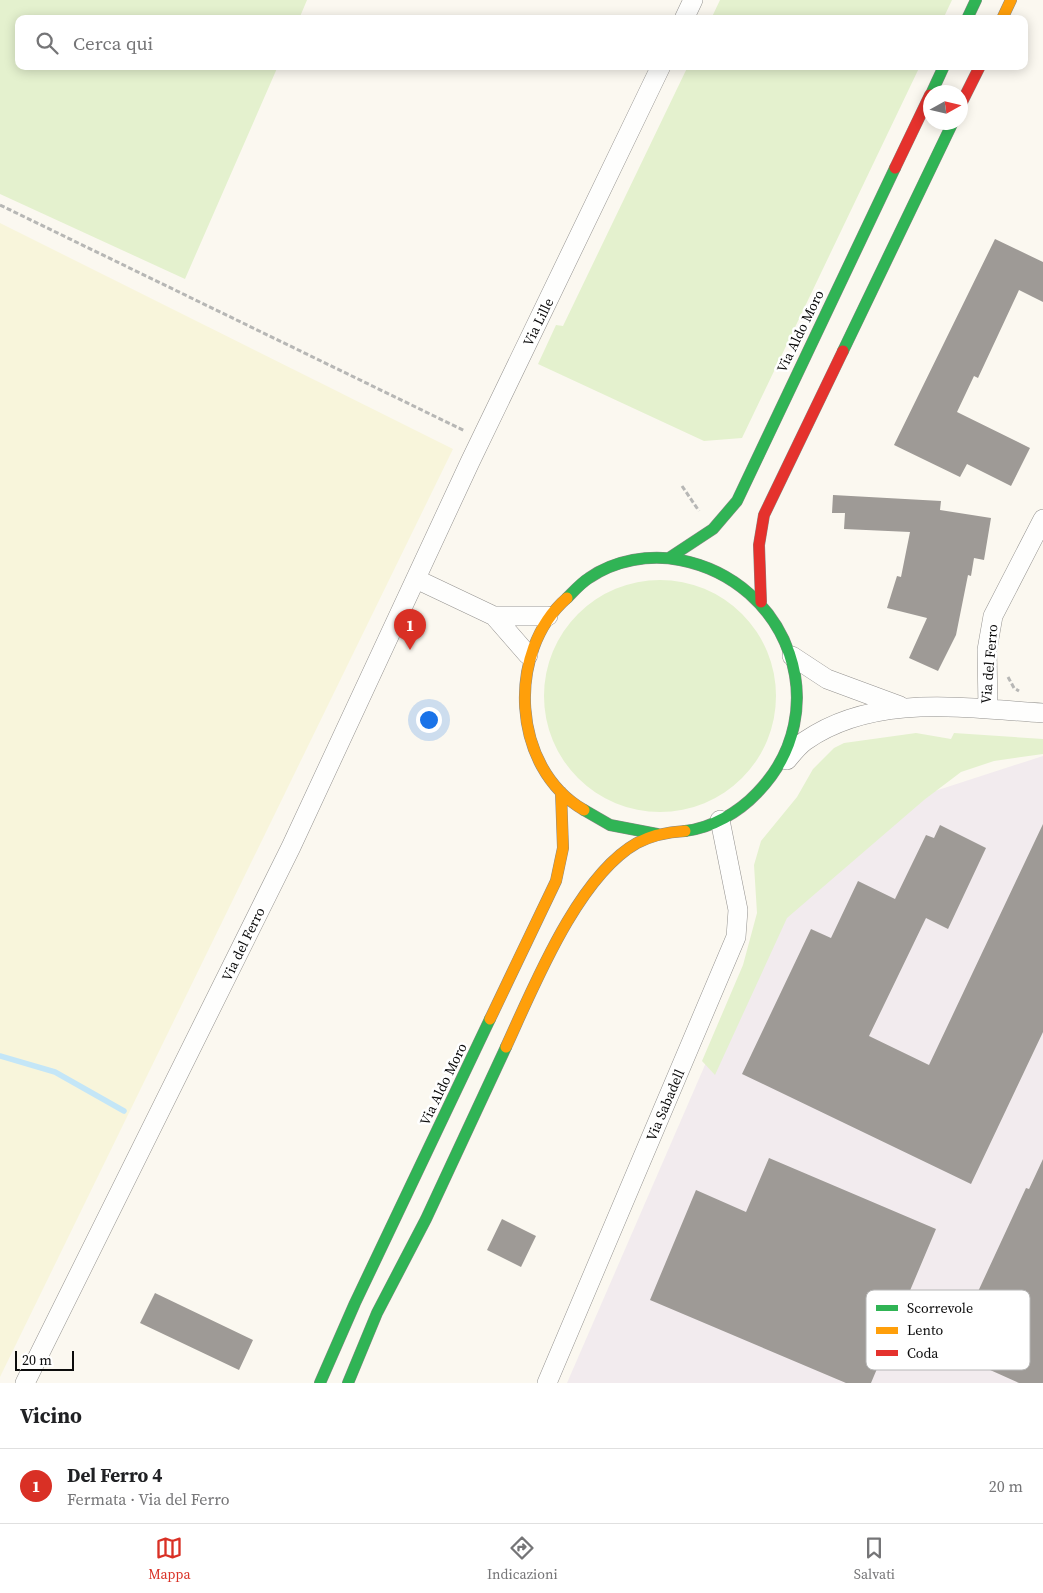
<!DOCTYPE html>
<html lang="it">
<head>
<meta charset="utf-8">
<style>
	:root { --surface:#fff; --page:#f6f6f6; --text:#202124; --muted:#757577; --line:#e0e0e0; --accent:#d93025 }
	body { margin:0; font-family:"Source Serif 4",serif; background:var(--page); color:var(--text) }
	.compass { position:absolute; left:923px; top:85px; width:45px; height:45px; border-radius:50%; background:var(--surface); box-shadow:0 2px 12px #0003; rotate:82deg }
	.scale { position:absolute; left:15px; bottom:12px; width:59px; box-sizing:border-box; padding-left:5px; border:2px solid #0c0c0c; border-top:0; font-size:14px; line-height:18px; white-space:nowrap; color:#0c0c0c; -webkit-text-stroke:4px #fff; paint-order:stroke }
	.you { position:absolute; left:428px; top:719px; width:18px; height:18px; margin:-12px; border:4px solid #fff; border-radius:50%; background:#1a73e8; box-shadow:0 0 0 8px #1a73e833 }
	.badge { display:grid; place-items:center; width:32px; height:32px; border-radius:50%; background:var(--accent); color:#fff; font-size:16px; font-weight:700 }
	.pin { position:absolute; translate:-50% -41px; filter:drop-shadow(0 1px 2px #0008) }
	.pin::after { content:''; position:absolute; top:26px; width:18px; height:15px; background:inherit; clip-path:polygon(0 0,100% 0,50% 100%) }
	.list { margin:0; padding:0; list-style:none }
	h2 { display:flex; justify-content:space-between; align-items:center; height:65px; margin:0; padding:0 20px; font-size:21px }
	h2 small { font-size:16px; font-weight:400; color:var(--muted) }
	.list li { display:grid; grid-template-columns:32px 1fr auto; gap:15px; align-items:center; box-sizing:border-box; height:75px; padding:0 20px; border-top:1px solid var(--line) }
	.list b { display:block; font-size:19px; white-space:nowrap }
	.list p { margin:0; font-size:16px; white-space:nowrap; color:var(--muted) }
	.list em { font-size:16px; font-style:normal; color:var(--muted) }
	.icon { flex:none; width:28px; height:28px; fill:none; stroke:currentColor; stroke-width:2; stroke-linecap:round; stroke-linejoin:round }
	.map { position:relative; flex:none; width:1043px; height:1383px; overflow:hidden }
	.search { position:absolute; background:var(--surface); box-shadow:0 2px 12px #0003; left:15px; right:15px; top:15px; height:55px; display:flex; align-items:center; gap:12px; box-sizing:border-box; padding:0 18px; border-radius:10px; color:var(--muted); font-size:19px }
	.sheet { height:140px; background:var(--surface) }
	nav { display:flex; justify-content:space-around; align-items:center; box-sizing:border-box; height:70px; border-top:1px solid var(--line); background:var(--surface); font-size:14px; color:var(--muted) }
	nav a { display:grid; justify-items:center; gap:2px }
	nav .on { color:var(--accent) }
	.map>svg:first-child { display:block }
	.industrial { fill:#f2ebee }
	.farmland { fill:#f8f5db }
	.green { fill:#e4f1ce }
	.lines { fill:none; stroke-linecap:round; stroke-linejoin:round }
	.stream { stroke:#c4e6f7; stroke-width:5.5 }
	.building { fill:#9e9a96 }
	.street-casing { stroke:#94928f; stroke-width:20 }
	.fast-casing { stroke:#8a8985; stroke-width:12 }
	.slow-casing { stroke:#8a8985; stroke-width:12 }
	.jam-casing { stroke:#8a8985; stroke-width:12 }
	.path { stroke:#b7b7b5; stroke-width:3; stroke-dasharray:5 2.5; stroke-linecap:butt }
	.street { stroke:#fefefd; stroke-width:19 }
	.fast { stroke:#30b455; stroke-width:11 }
	.slow { stroke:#ff9f0a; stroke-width:11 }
	.jam { stroke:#e5322d; stroke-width:11 }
	.labels { text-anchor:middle; stroke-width:5; stroke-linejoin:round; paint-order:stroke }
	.street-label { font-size:14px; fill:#0c0c0c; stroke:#fff }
	.key { fill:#fff; stroke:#b6b6b6; stroke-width:1 }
	.key-label { font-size:14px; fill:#0c0c0c }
</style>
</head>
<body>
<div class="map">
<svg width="1043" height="1383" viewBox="0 0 1043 1383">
	<rect width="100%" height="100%" fill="#fbf8f0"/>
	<path class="industrial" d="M1043 756V1383H567L767 922 935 791Z"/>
	<path class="farmland" d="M0 223 453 449 0 1377Z"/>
	<path class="green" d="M0 0H307L299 19H19V66H278L185 279 0 194Z
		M720 0H952L943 19H711Z
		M688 66H920L742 438 704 441 538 364 556 325 563 326Z
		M544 696a116 116 0 1 1 232 0a116 116 0 1 1-232 0Z
		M916 733 951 739 954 733 1043 739V754L994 761 961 772 924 800 787 918 715 1075 702 1061 743 965 757 913 754 865 761 841 797 797 813 769 834 748 844 743Z"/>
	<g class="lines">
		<path class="stream" d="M0 1056 55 1072 124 1111"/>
	</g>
	<path class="building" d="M995 239 1043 262V302L1019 290 978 378 974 376 957 412 1030 448 1011 486 967 464 960 477 894 445Z
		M833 495 941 501 940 510 991 518 984 560 974 558 971 576 968 575 956 635 938 671 909 658 927 618 887 608 897 576 901 577 910 532 844 529 845 513H832Z
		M1043 824V1032L971 1184 742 1074 811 929 831 938 858 881 895 899 926 835 934 838 940 825 986 848 948 929 926 918 869 1036 929 1065Z
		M769 1158 936 1229 871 1383H846L650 1300 696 1190 746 1212Z
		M1043 1159V1383H1019L950 1352 1026 1188 1029 1189Z
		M502 1219 536 1236 521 1267 487 1250Z
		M155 1293 253 1340 239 1370 140 1323Z"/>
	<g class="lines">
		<g class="street-casing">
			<path id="street" d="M684 19 693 0
				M416 579 494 616H548
				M494 616 528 655
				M792 656 827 679 900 706
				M988 709 987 650 993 616 1043 519
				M787 760C792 754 798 746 805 741 874 693 964 708 1043 713
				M25 1383 291 847 470 462 661 66
				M547 1383 736 937 738 910 720 820"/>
		</g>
		<g class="fast-casing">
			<path id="fast" d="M967 19 976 0
				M932 92 944 66
				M843 351 953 122
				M669 558 713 529 737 501 895 168
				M567 598C574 591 581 583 589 578 615 560 650 554 680 560 789 581 837 711 757 793 739 812 712 828 685 831
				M584 810 610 825 657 834
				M320 1383 355 1303 490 1019
				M348 1383 377 1313 426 1219 506 1047"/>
		</g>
		<g class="slow-casing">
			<path id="slow" d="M1002 19 1011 0
				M567 598C506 651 511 768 584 810
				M490 1019 556 881 563 848 561 792
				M506 1047C534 986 578 876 637 843 652 835 668 832 685 831"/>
		</g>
		<g class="jam-casing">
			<path id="jam" d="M960 106 980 66
				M895 168 930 95
				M761 602 759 545 764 515 843 351"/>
		</g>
		<path class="path" d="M0 205 465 431
			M682 486 699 511
			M1008 677 1014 688 1019 691"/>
		<use href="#street" class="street"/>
		<use href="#fast" class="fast"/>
		<use href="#slow" class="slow"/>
		<use href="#jam" class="jam"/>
	</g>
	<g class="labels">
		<g class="street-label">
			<text transform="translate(538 322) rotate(-64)" y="5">Via Lille</text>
			<text transform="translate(800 331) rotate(-64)" y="5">Via Aldo Moro</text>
			<text transform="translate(989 664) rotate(-85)" y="5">Via del Ferro</text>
			<text transform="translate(243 944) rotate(-64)" y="5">Via del Ferro</text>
			<text transform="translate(443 1084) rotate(-64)" y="5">Via Aldo Moro</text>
			<text transform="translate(665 1105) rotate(-67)" y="5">Via Sabadell</text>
		</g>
	</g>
	<rect x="866" y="1290" width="164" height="80" rx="8" class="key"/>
	<rect x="876" y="1305" width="22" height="6" fill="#30b455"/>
	<rect x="876" y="1327" width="22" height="7" fill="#ff9f0a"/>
	<rect x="876" y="1350" width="22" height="6" fill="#e5322d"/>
	<g class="key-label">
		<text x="907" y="1313">Scorrevole</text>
		<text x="907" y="1335">Lento</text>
		<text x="907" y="1358">Coda</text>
	</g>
</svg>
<svg class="compass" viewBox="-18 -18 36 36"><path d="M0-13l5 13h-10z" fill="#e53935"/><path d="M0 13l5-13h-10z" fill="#757577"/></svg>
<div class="scale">20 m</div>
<div class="you"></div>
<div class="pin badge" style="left:410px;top:650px">1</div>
<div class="search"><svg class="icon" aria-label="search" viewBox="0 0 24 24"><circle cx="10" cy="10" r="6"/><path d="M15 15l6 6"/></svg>Cerca qui</div>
</div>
<section class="sheet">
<h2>Vicino<small></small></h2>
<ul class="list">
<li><span class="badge">1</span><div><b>Del Ferro 4</b><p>Fermata · Via del Ferro</p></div><em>20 m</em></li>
</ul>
</section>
<nav>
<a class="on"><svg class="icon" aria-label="map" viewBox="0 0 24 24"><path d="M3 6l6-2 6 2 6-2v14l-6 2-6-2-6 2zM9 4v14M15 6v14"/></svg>Mappa</a>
<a><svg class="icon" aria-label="directions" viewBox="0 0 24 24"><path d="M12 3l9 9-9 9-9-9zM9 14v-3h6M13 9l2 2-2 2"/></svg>Indicazioni</a>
<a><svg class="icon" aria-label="saved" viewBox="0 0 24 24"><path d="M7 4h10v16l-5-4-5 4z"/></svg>Salvati</a>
</nav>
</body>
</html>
